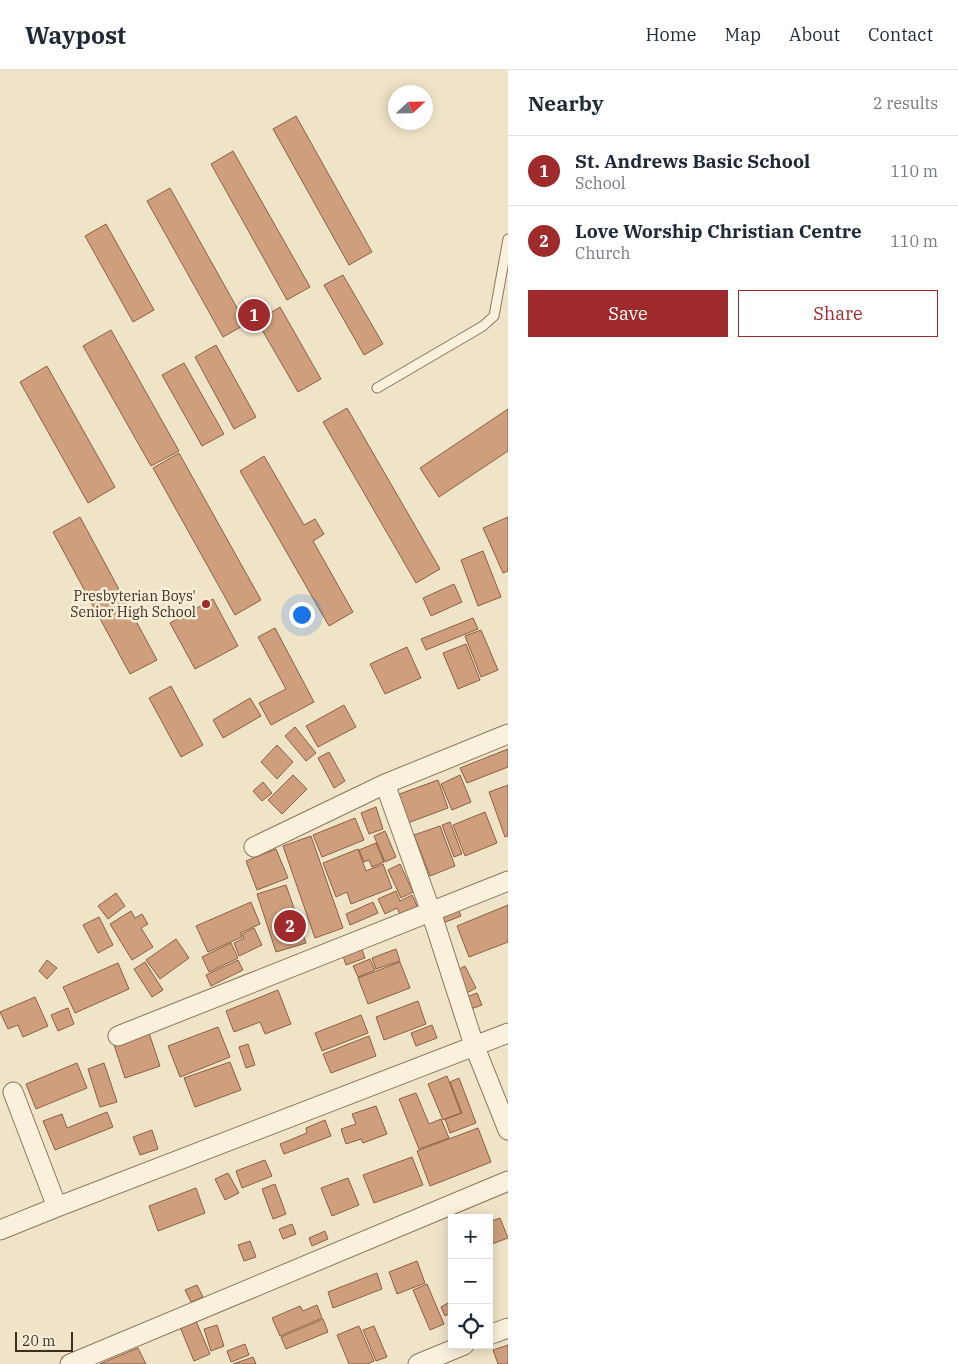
<!DOCTYPE html>
<html lang="en">
<head>
<meta charset="utf-8">
<style>
	:root { --surface:#fff; --page:#f2f2f3; --text:#1f2937; --muted:#747a83; --line:#e0e1e3; --accent:#9e2a2b }
	body { margin:0; font-family:"IBM Plex Serif",serif; background:var(--page); color:var(--text) }
	.controls { position:absolute; right:15px; bottom:15px; display:grid; overflow:hidden; border-radius:0px; box-shadow:0 2px 12px #0003 }
	.controls button { width:45px; height:45px; display:grid; place-items:center; padding:0; border:0; border-bottom:1px solid var(--line); background:var(--surface); color:var(--text); font:25px sans-serif }
	.compass { position:absolute; left:388px; top:15px; width:45px; height:45px; border-radius:50%; background:var(--surface); box-shadow:0 2px 12px #0003; rotate:68deg }
	.scale { position:absolute; left:15px; bottom:12px; width:58px; box-sizing:border-box; padding-left:5px; border:2px solid #3d2e20; border-top:0; font-size:14px; line-height:18px; white-space:nowrap; color:#3d2e20; -webkit-text-stroke:4px #f7eed8; paint-order:stroke }
	.you { position:absolute; left:301px; top:544px; width:18px; height:18px; margin:-12px; border:4px solid #fff; border-radius:50%; background:#1a73e8; box-shadow:0 0 0 8px #1a73e833 }
	.badge { display:grid; place-items:center; width:32px; height:32px; border-radius:50%; background:var(--accent); color:#fff; font-size:16px; font-weight:700 }
	.pin { position:absolute; translate:-50% -50%; border:2px solid #fff; box-shadow:0 1px 5px #0006 }
	.list { margin:0; padding:0; list-style:none }
	h2 { display:flex; justify-content:space-between; align-items:center; height:65px; margin:0; padding:0 20px; font-size:21px }
	h2 small { font-size:16px; font-weight:400; color:var(--muted) }
	.list li { display:grid; grid-template-columns:32px 1fr auto; gap:15px; align-items:center; box-sizing:border-box; height:70px; padding:0 20px; border-top:1px solid var(--line) }
	.list b { display:block; font-size:19px; white-space:nowrap }
	.list p { margin:0; font-size:16px; white-space:nowrap; color:var(--muted) }
	.list em { font-size:16px; font-style:normal; color:var(--muted) }
	.actions { display:flex; gap:10px; padding:15px 20px }
	.actions a { flex:1; padding:11px 0; border:1px solid var(--accent); border-radius:0px; text-align:center; font-size:18px; color:var(--accent) }
	.actions .main { background:var(--accent); color:#fff }
	.icon { flex:none; width:28px; height:28px; fill:none; stroke:currentColor; stroke-width:2; stroke-linecap:round; stroke-linejoin:round }
	.map { position:relative; flex:none; width:508px; height:1294px; overflow:hidden }
	header { display:flex; align-items:center; gap:30px; box-sizing:border-box; height:70px; padding:0 25px; background:var(--surface); border-bottom:1px solid var(--line) }
	header strong { font-size:24px }
	nav { display:flex; gap:28px; margin-inline-start:auto; font-size:18px }
	main { display:flex }
	aside { flex:1; background:var(--surface) }
	.map>svg:first-child { display:block }
	.building { fill:#cf9f7d; stroke:#8d5f41 }
	.lines { fill:none; stroke-linecap:round; stroke-linejoin:round }
	.lane-casing { stroke:#8d765c; stroke-width:11 }
	.street-casing { stroke:#8d765c; stroke-width:21 }
	.lane { stroke:#faf1dc; stroke-width:9 }
	.street { stroke:#faf1dc; stroke-width:19 }
	.poi-dot { fill:#9e2a2b; stroke:#f7eed8; stroke-width:2 }
	.labels { text-anchor:middle; stroke-width:5; stroke-linejoin:round; paint-order:stroke }
	.poi-label { font-size:14px; fill:#3d2e20; stroke:#f7eed8; text-anchor:end }
</style>
</head>
<body>
<header>
<strong>Waypost</strong>
<nav><a>Home</a><a>Map</a><a>About</a><a>Contact</a></nav>
</header>
<main>
<div class="map">
<svg width="508" height="1294" viewBox="0 0 508 1294">
	<rect width="100%" height="100%" fill="#f0e4c8"/>
	<path class="building" d="M296 46 372 182 349 195 273 59Z
		M233 81 310 217 287 230 211 94Z
		M170 118 246 254 223 267 147 131Z
		M106 154 154 240 133 252 85 166Z
		M343 205 383 274 364 285 324 215Z
		M280 237 321 309 298 322 257 251Z
		M111 260 179 381 151 396 83 276Z
		M216 275 256 347 234 359 195 287Z
		M184 293 224 364 202 376 162 305Z
		M47 296 115 417 88 433 20 312Z
		M347 338 440 499 416 513 323 352Z
		M508 339V381L439 427 420 398Z
		M179 383 261 530 235 545 153 398Z
		M264 386 304 455 315 449 324 464 313 471 353 542 329 556 240 401Z
		M80 447 157 590 130 604 53 462Z
		M508 447V501L503 503 483 458Z
		M483 481 501 527 478 536 461 490Z
		M454 514 462 532 431 546 423 528Z
		M213 529 238 576 195 599 170 553Z
		M473 548 478 559 426 580 421 569Z
		M275 558 314 632 271 655 259 633 286 619 258 567Z
		M481 560 498 600 481 607 465 566Z
		M466 574 480 610 458 619 443 583Z
		M407 577 421 608 385 624 370 594Z
		M171 616 203 675 181 687 149 628Z
		M250 628 261 646 223 668 213 650Z
		M344 635 356 657 318 677 306 656Z
		M295 657 316 683 306 691 285 666Z
		M277 675 293 692 277 709 261 692Z
		M508 679V697L467 713 460 698Z
		M329 682 345 711 334 718 318 688Z
		M293 705 307 719 282 744 268 730Z
		M460 705 471 732 452 740 441 714Z
		M438 710 448 738 405 754 394 726Z
		M263 712 272 723 262 731 253 721Z
		M508 715V766L505 767 489 722Z
		M376 737 383 759 369 764 361 743Z
		M485 742 497 773 465 786 453 755Z
		M355 748 364 770 322 787 313 765Z
		M450 752 462 784 454 787 442 755Z
		M440 756 455 796 430 806 414 765Z
		M385 761 396 787 385 792 374 766Z
		M311 766 343 858 315 868 283 776Z
		M376 773 384 792 372 797 369 790 364 792 359 780Z
		M276 779 288 808 257 820 246 791Z
		M358 779 366 801 383 794 392 818 351 834 347 822 336 827 323 793Z
		M400 794 413 822 401 828 388 800Z
		M286 815 306 873 276 882 257 824Z
		M396 821 400 831 412 825 418 838 401 846 397 838 385 844 378 829Z
		M116 823 125 836 108 849 98 836Z
		M251 832 260 854 240 863 242 867 208 882 196 856Z
		M373 832 378 843 350 855 346 844Z
		M508 835V872L469 887 457 856Z
		M457 837 461 846 443 853 439 844Z
		M131 841 135 848 142 844 148 854 141 858 153 877 132 890 110 854Z
		M99 847 113 875 98 883 83 855Z
		M254 858 262 875 239 886 234 873 244 868 242 864Z
		M176 869 189 888 160 909 146 890Z
		M231 873 238 888 209 902 202 887Z
		M361 877 365 888 346 895 342 883Z
		M396 879 400 891 376 899 372 888Z
		M370 889 375 900 358 907 353 896Z
		M47 890 57 898 47 909 39 901Z
		M238 890 243 900 211 916 206 905Z
		M145 892 163 920 152 927 134 899Z
		M400 892 410 918 368 934 358 908Z
		M118 893 129 919 75 943 63 917Z
		M465 896 476 918 465 924 454 902Z
		M278 920 291 954 265 964 260 952 234 962 226 941Z
		M477 923 482 935 468 940 464 928Z
		M35 927 48 956 23 967 18 955 8 959 0 942Z
		M418 931 426 954 384 970 376 947Z
		M68 938 74 954 58 961 51 945Z
		M361 945 368 963 322 981 315 963Z
		M432 955 437 968 416 976 411 963Z
		M218 957 230 987 180 1007 168 976Z
		M149 963 160 996 125 1008 114 975Z
		M369 966 376 986 331 1003 323 984Z
		M248 974 255 995 246 998 239 977Z
		M230 992 241 1020 195 1037 184 1008Z
		M77 993 87 1018 36 1039 26 1014Z
		M104 993 117 1032 100 1037 88 999Z
		M447 1006 461 1043 443 1050 428 1014Z
		M459 1008 476 1053 450 1063 445 1049 462 1043 450 1012Z
		M416 1023 429 1054 441 1049 449 1068 419 1079 399 1029Z
		M376 1036 387 1064 363 1073 361 1069 346 1074 341 1059 356 1054 352 1044Z
		M107 1042 113 1057 55 1080 43 1051 62 1044 67 1058Z
		M325 1050 331 1066 284 1084 280 1074 307 1063 306 1058Z
		M478 1058 491 1092 430 1116 417 1081Z
		M152 1060 158 1079 140 1085 133 1067Z
		M412 1087 423 1115 374 1133 363 1105Z
		M265 1090 272 1106 242 1118 236 1101Z
		M228 1103 239 1123 225 1130 215 1109Z
		M348 1108 359 1135 332 1146 321 1118Z
		M275 1114 286 1144 273 1149 262 1119Z
		M196 1118 205 1143 158 1161 149 1136Z
		M500 1148 508 1168 489 1175V1152Z
		M292 1154 296 1164 283 1169 279 1159Z
		M325 1161 328 1169 312 1176 309 1168Z
		M250 1171 256 1187 244 1191 238 1175Z
		M417 1191 425 1213 397 1224 389 1202Z
		M377 1203 382 1219 333 1238 328 1222Z
		M427 1214 444 1254 430 1260 413 1220Z
		M197 1215 203 1227 191 1232 185 1220Z
		M448 1233 452 1242 445 1246 441 1237Z
		M317 1235 322 1248 280 1266 272 1248 300 1236 303 1241Z
		M323 1249 328 1262 286 1279 281 1267Z
		M196 1251 210 1284 194 1291 180 1257Z
		M217 1255 224 1276 211 1281 204 1259Z
		M359 1256 374 1291 367 1294H349L337 1265Z
		M374 1256 387 1287 376 1291 363 1260Z
		M245 1274 249 1285 231 1292 227 1281Z
		M508 1275V1294H498L493 1280Z
		M138 1278 146 1294H100Z
		M253 1287 256 1294H233Z"/>
	<g class="lines">
		<g class="lane-casing">
			<path id="lane" d="M377 318 483 256 494 246 508 169"/>
		</g>
		<g class="street-casing">
			<path id="street" d="M385 714 431 842 474 975 508 1060
				M254 777 385 714 508 664
				M118 966 508 811
				M13 1022 57 1137
				M0 1160 57 1137 508 963
				M489 1265 508 1258
				M70 1294 508 1111
				M418 1294 464 1275"/>
		</g>
		<use href="#lane" class="lane"/>
		<use href="#street" class="street"/>
	</g>
	<circle class="poi-dot" cx="206" cy="534" r="5"/>
	<g class="labels">
		<g class="poi-label">
			<text x="196" y="531">Presbyterian Boys'<tspan x="196" dy="16">Senior High School</tspan></text>
		</g>
	</g>
</svg>
<div class="controls">
<button>+</button>
<button>−</button>
<button><svg class="icon" aria-label="locate" viewBox="0 0 24 24"><circle cx="12" cy="12" r="6"/><path d="M12 2v4M12 18v4M2 12h4M18 12h4"/></svg></button>
</div>
<svg class="compass" viewBox="-18 -18 36 36"><path d="M0-13l5 13h-10z" fill="#e53935"/><path d="M0 13l5-13h-10z" fill="#747a83"/></svg>
<div class="scale">20 m</div>
<div class="you"></div>
<div class="pin badge" style="left:254px;top:245px">1</div>
<div class="pin badge" style="left:290px;top:856px">2</div>
</div>
<aside>
<h2>Nearby<small>2 results</small></h2>
<ul class="list">
<li><span class="badge">1</span><div><b>St. Andrews Basic School</b><p>School</p></div><em>110 m</em></li>
<li><span class="badge">2</span><div><b>Love Worship Christian Centre</b><p>Church</p></div><em>110 m</em></li>
</ul>
<div class="actions"><a class="main">Save</a><a>Share</a></div>
</aside>
</main>
</body>
</html>
